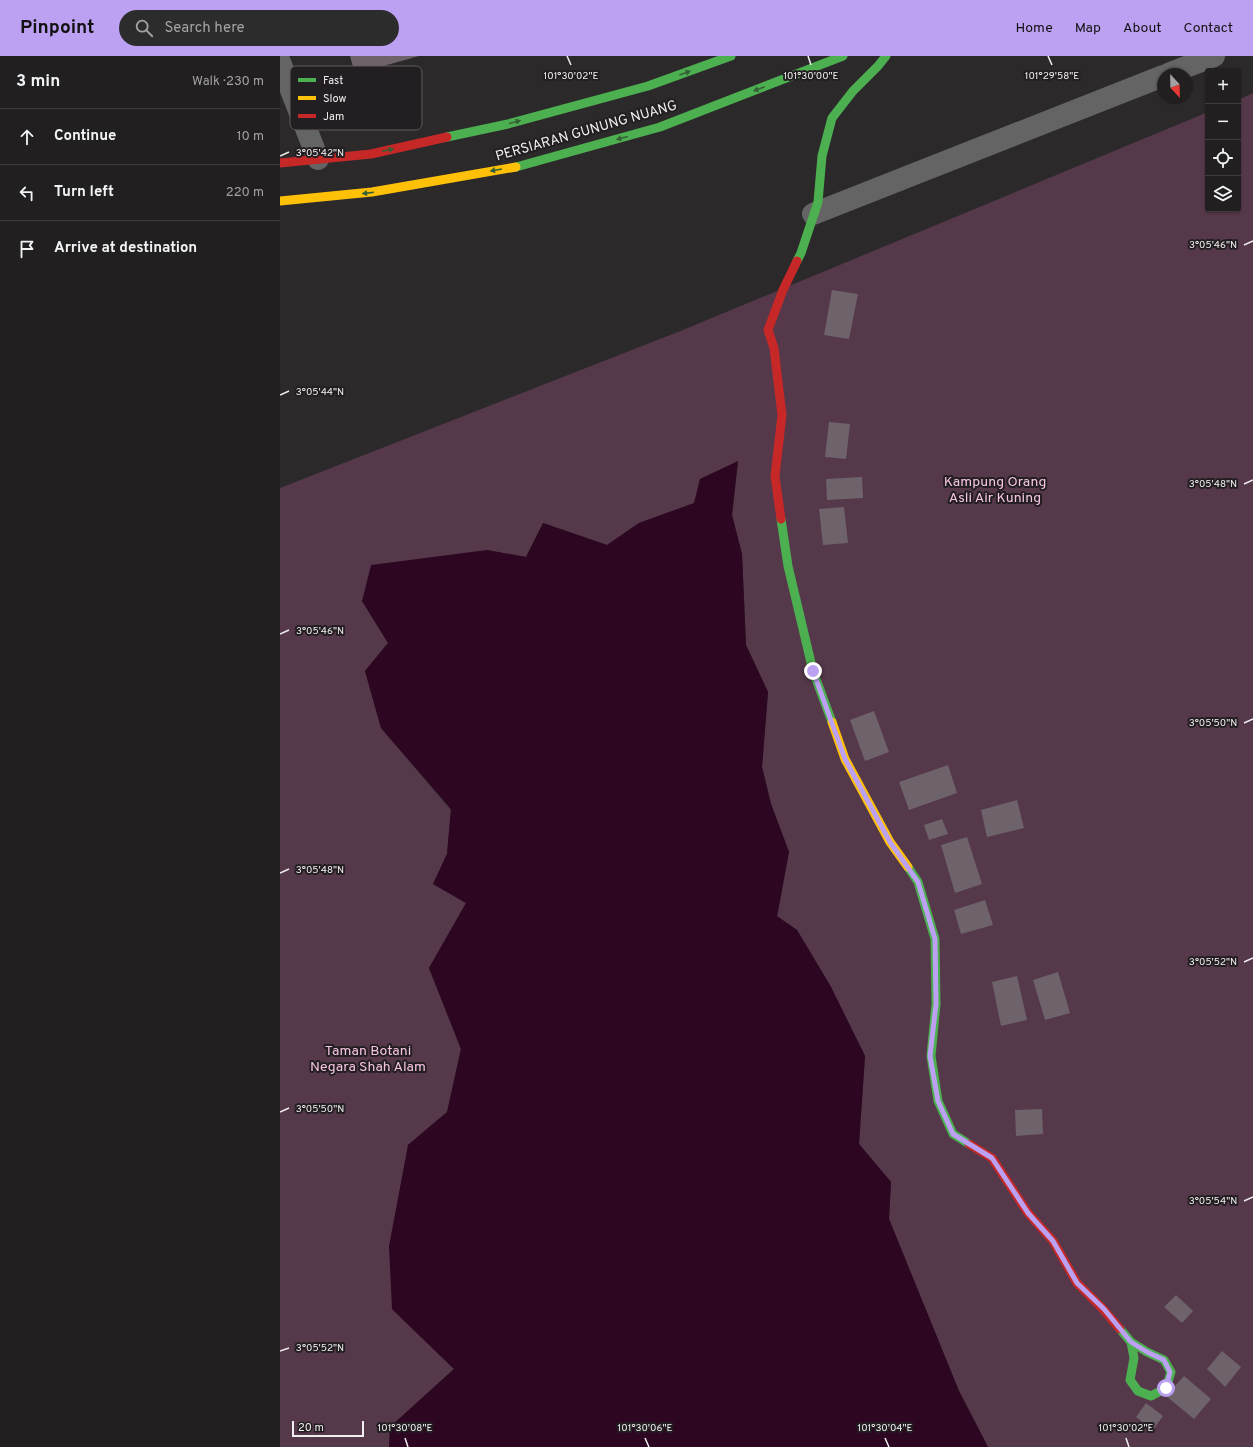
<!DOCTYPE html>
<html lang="en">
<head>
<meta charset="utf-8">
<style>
	:root { --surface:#211f20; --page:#2d2c2d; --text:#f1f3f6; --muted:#a2a2a5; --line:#3e3d3e; --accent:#bca0f2 }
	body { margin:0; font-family:Overpass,sans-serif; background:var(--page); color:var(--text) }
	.controls { position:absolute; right:12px; top:12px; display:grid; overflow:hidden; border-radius:4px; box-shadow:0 1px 3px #0004 }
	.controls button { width:36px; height:36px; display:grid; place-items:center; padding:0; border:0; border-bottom:1px solid var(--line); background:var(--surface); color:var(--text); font:20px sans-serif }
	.compass { position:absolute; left:877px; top:12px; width:36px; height:36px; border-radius:50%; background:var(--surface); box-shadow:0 1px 3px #0004; rotate:158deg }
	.scale { position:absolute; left:12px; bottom:10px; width:72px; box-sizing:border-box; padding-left:4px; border:2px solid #f0edee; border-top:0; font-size:11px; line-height:14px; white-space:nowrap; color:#f0edee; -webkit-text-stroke:3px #231e21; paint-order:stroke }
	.stop { position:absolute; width:12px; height:12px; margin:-9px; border:3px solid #bca0f2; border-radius:50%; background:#fff }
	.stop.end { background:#bca0f2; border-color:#fff; box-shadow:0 1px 4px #0008 }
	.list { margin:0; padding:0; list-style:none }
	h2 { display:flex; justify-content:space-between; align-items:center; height:52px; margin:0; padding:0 16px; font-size:17px }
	h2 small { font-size:13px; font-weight:400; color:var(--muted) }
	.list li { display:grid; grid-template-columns:26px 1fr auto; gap:12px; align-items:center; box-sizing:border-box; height:56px; padding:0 16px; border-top:1px solid var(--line) }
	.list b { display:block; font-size:15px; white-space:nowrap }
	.list em { font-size:13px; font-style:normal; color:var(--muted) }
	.icon { flex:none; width:22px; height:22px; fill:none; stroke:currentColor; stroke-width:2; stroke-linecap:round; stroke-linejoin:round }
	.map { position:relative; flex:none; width:973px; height:1391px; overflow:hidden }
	header { display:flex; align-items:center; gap:24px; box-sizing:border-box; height:56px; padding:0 20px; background:var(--accent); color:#111 }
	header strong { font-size:19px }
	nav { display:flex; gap:22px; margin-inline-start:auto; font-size:14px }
	.search { width:280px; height:36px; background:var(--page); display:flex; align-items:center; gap:10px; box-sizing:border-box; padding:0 14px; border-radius:22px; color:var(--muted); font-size:15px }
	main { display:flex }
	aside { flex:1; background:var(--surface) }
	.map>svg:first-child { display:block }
	.green { fill:#55384a }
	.water { fill:#2d0622 }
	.building { fill:#6f636b }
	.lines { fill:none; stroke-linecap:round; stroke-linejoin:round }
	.street { stroke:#656465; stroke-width:22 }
	.fast { stroke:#4caf50; stroke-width:9 }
	.slow { stroke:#ffc107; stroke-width:9 }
	.jam { stroke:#c62828; stroke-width:9 }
	.oneway { fill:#355f36 }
	.route { stroke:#bca0f2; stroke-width:5 }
	.ticks { fill:none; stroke:#f0edee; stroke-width:1.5 }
	.labels { text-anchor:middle; stroke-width:4; stroke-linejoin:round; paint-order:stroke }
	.street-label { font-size:14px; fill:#f0edee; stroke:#231e21 }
	.park-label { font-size:14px; fill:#f6c5e3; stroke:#231e21 }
	.key { fill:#231e21; stroke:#605c5e; stroke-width:1 }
	.key-label { font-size:11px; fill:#f0edee }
	.ticks-label { font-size:10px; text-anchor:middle; fill:#f0edee; stroke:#231e21; stroke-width:4; stroke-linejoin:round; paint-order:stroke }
</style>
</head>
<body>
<header>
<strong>Pinpoint</strong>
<div class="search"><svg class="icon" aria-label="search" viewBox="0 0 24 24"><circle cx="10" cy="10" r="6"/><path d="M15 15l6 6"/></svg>Search here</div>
<nav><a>Home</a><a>Map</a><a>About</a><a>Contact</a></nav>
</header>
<main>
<aside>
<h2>3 min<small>Walk · 230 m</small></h2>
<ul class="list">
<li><svg class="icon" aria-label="ahead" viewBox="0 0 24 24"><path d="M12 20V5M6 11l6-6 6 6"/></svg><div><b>Continue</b></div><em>10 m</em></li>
<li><svg class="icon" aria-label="left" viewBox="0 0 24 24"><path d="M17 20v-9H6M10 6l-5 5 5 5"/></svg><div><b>Turn left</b></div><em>220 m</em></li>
<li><svg class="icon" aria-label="arrive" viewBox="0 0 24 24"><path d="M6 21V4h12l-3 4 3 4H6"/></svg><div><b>Arrive at destination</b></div></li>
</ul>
</aside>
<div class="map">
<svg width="973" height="1391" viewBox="0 0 973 1391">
	<rect width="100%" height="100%" fill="#2c292b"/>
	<path class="green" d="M973 37V1391H708L679 1335 609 1163 611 1126 579 1088 585 1000 551 931 517 874 497 861 509 796 491 748 482 711 488 636 466 589 462 498 452 459 458 406 420 423 415 447 359 467 327 489 263 467 246 501 207 494 82 545 108 587 85 615 101 672 171 754 167 798 153 828 186 847 149 912 181 993 167 1056 128 1089 112 1253 174 1313 110 1371 109 1391H0V432L403 274 928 56V153H958V44Z"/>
	<path class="water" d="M458 405 452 459 462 498 466 589 488 636 482 711 491 748 509 796 497 860 517 874 551 931 585 1000 579 1088 611 1126 609 1163 679 1335 708 1391H109L110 1371 174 1313 112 1253 109 1190 128 1089 167 1056 181 993 149 912 186 847 153 828 167 798 171 753 101 672 85 615 108 587 82 545 91 509 207 494 246 501 263 467 327 489 359 467 414 447 420 423Z"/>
	<path class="building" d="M70 0H139L75 18Z
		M552 234 578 238 569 283 544 279Z
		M549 366 570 368 566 403 545 401Z
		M582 421 583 442 547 444 546 423Z
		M564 451 568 487 543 489 539 453Z
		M594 655 609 696 585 705 570 664Z
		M668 709 677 737 629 754 619 726Z
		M737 744 744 772 707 781 701 754Z
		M662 763 668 778 649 784 644 769Z
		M687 781 702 828 675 837 661 789Z
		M705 844 713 869 681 878 674 854Z
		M778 916 790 957 765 964 753 924Z
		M737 920 747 964 721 970 712 926Z
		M762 1053 763 1078 736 1080 735 1054Z
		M896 1239 913 1255 902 1267 884 1251Z
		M942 1295 961 1311 945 1331 927 1313Z
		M904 1320 931 1343 914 1363 886 1340Z
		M866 1347 883 1360 873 1374 856 1361Z"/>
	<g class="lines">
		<path class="street" d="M0 6 38 103
			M888 18 934 0
			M533 158 883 20"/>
		<path class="fast" d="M167 81 228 68 368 30 451 0
			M236 111 380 71 563 0
			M517 205 521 197 538 146 542 100 552 62 573 35 598 10 606 0
			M501 463 508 510 533 615 552 666
			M628 811 638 826 655 883 656 948 651 1000 658 1045 673 1078 689 1088
			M840 1273 851 1286 867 1296 884 1304 891 1316 886 1332 871 1340 858 1335 850 1324 854 1302 851 1286"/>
		<path class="slow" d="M0 145 92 136 236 111
			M552 666 565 703 610 786 628 811"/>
		<path class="jam" d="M0 107 91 98 167 81
			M501 463 495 420 502 359 494 292 488 274 503 234 517 205
			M689 1088 712 1102 748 1157 773 1185 797 1227 823 1253 840 1273"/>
	</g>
	<defs><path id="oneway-solid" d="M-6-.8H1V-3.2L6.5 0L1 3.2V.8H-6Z"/></defs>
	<g class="oneway">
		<use href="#oneway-solid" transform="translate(405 17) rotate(-20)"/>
		<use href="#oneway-solid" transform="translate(479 33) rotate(159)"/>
		<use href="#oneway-solid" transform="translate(235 66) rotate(-15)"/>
		<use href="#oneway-solid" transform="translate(342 82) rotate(165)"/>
		<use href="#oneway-solid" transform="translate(108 94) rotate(-12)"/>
		<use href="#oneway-solid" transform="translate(216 114) rotate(170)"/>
		<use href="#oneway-solid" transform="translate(88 137) rotate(173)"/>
	</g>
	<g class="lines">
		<path class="route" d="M533 615 565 703 610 786 638 826 655 883 656 948 650 1000 658 1045 673 1078 712 1102 748 1157 773 1185 797 1227 824 1253 851 1286 867 1296 884 1304 890 1316 886 1332"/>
	</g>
	<path class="ticks" d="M287 0 291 9M528 0 531 9M768 0 772 9M0 100 9 96M964 189 973 185M0 339 9 335M964 428 973 424M0 578 9 574M964 667 973 663M0 817 9 813M964 906 973 902M0 1056 9 1052M964 1145 973 1141M0 1295 9 1292M125 1382 128 1391M365 1382 369 1391M605 1382 609 1391M846 1382 849 1391"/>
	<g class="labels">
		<g class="street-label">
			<text transform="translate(306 74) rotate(-16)" y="5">PERSIARAN GUNUNG NUANG</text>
		</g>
		<g class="park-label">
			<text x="715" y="430">Kampung Orang<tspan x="715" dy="16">Asli Air Kuning</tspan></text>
			<text x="88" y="999">Taman Botani<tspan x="88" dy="16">Negara Shah Alam</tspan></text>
		</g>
	</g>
	<rect x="10" y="10" width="132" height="64" rx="6" class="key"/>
	<rect x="18" y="22" width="18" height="4" fill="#4caf50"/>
	<rect x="18" y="40" width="18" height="4" fill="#ffc107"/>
	<rect x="18" y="58" width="18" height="4" fill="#c62828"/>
	<g class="key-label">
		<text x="43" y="28">Fast</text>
		<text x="43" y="46">Slow</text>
		<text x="43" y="64">Jam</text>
	</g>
	<g class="ticks-label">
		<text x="291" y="23">101°30'02"E</text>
		<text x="772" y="23">101°29'58"E</text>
		<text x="531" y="23">101°30'00"E</text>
		<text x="40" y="100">3°05'42"N</text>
		<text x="933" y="192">3°05'46"N</text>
		<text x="40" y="339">3°05'44"N</text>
		<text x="933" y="431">3°05'48"N</text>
		<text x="40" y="578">3°05'46"N</text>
		<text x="933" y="670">3°05'50"N</text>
		<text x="40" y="817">3°05'48"N</text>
		<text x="933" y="909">3°05'52"N</text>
		<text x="40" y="1056">3°05'50"N</text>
		<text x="933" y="1148">3°05'54"N</text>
		<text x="40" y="1295">3°05'52"N</text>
		<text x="125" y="1375">101°30'08"E</text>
		<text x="365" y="1375">101°30'06"E</text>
		<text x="605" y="1375">101°30'04"E</text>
		<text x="846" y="1375">101°30'02"E</text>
	</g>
</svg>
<div class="controls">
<button>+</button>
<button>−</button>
<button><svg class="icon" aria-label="locate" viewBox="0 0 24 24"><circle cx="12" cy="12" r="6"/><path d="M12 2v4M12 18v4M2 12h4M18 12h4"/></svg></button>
<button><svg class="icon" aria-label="layers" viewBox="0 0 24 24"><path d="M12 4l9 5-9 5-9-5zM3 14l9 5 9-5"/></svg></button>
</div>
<svg class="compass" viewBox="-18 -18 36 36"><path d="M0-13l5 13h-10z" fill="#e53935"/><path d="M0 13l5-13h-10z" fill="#a2a2a5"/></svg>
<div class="scale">20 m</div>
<div class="stop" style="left:886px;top:1332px"></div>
<div class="stop end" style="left:533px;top:615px"></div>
</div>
</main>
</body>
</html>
